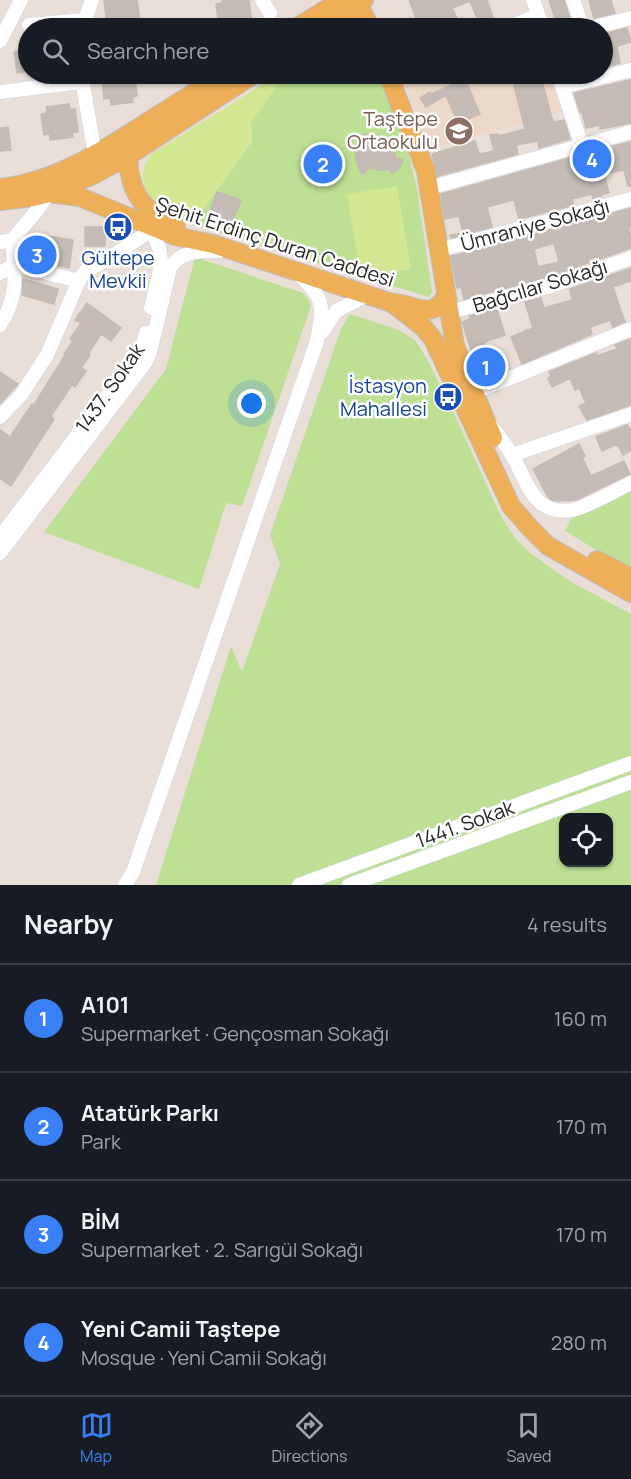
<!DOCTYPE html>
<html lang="en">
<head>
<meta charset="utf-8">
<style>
	:root { --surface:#171b24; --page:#20242c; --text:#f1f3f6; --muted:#9ea1a6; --line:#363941; --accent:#3980f7 }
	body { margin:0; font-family:Manrope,sans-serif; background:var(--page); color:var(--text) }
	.controls { position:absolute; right:18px; bottom:18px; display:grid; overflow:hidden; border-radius:12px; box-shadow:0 2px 4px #0004 }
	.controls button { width:54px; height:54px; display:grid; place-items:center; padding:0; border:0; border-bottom:2px solid var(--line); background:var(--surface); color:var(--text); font:30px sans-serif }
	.you { position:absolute; left:252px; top:404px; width:21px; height:21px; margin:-15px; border:4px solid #fff; border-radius:50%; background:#1a73e8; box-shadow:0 0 0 9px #1a73e833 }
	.badge { display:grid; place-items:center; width:39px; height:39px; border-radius:50%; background:var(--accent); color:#fff; font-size:20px; font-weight:700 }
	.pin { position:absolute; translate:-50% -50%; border:3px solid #fff; box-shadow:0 2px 6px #0006 }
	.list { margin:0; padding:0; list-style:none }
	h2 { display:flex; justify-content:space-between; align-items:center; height:78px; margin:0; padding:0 24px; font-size:26px }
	h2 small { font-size:20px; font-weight:400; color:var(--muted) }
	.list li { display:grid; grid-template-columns:39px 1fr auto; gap:18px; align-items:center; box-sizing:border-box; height:108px; padding:0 24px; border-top:2px solid var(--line) }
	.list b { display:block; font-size:22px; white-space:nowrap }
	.list p { margin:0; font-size:20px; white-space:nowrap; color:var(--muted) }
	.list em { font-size:20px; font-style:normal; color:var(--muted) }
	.icon { flex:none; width:33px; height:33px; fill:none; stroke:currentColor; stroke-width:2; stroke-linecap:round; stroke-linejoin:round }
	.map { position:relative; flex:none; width:631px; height:885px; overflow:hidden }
	.search { position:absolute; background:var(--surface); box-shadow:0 2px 4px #0004; left:18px; right:18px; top:18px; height:66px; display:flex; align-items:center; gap:15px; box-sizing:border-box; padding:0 21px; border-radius:33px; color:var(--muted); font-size:22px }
	.sheet { height:510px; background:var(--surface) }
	nav { display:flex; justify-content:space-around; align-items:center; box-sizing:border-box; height:84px; border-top:2px solid var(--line); background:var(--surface); font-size:16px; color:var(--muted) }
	nav a { display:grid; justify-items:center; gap:3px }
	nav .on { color:var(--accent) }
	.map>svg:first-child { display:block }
	.education { fill:#ecd9c7 }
	.green { fill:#bde095; fill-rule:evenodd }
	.pitch { fill:#d3e890 }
	.building { fill:#c5bcb8; stroke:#c5bbb2; stroke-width:1.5; fill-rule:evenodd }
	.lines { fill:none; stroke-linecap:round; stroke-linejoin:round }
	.minor-casing { stroke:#ced5e0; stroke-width:15 }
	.major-casing { stroke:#bebebe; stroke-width:20 }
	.minor { stroke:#fff; stroke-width:14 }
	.major { stroke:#eeaf59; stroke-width:18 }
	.labels { text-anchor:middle; stroke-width:5; stroke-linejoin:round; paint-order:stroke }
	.education-label { font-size:20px; fill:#785e54; stroke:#fff; text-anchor:end }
	.street-label { font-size:20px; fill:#272727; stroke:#fff }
	.transit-label { font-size:20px; fill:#164399; stroke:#fff }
</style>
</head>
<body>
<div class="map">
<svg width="631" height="885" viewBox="0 0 631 885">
	<rect width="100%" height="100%" fill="#eadfd8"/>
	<path class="education" d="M416 74H549L562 111 429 150 404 79Z"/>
	<path class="green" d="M285 74H380L403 132 417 188 432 292 429 297 192 225 252 141 251 122Z
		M195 257 303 293 308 299 311 306 242 506 226 503 199 589 44 532 166 369Z
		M350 314 399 330 416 341 427 359 451 407 502 518 516 539 530 553 571 582 631 614V885H156L231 646 242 672 280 564 270 535 341 329ZM564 818H608V862H564Z
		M631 489V571L565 531 571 519Z"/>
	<path class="pitch" d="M279 74H285L251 122 252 140 192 225C174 214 135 196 144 169 145 164 148 159 150 155Z
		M397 186 411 269 361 277 347 194Z"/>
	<path class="building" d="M110 0H137L140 20H135L136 25 113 28 112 22 107 23 104 1Z
		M222 0 249 1 252 23H248L249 28 219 27 216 4 222 3Z
		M409 0H487L495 23 481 28 470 1 452 8 462 28H420Z
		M549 0H564L571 22 558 27Z
		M589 0H611L615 13 594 18Z
		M627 28 631 42 617 46 620 63 603 68V34Z
		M28 44V72L17 73 14 52 20 51 19 45Z
		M106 74H135L137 96 132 97 133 102 111 105 110 98 104 99 102 79 107 78Z
		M511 74H540L553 122 564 120 570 139 539 148 538 141 516 145 518 154 438 176 432 154 475 141 479 154 494 151 490 135 498 134 499 136 525 129Z
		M465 79 480 114 458 123 446 95 426 107 420 98 430 92 431 94Z
		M629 80H631V123L600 129V125L586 128 582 112H580L574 93Z
		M69 104 70 110 75 109 78 132 72 133 73 137 50 140V134L44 135 41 114 47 113 46 107Z
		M8 127 11 150 0 151V128Z
		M365 133 372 142 388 143 393 147 396 158 403 160 400 167 392 174 390 170H379L370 168 363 174 360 171 356 160 355 147Z
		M630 142 631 186H628L624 170 604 174 609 193 601 195V198L593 200 592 194 572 199 574 205 519 219 514 200 487 207 492 227 451 238 450 235 463 233 459 216 445 219 441 194 577 156 582 177 596 174 591 152 603 149 614 151 613 146Z
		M217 192 241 200 232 223 209 214Z
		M631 208V226H629L631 248 548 277 464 299 461 287 457 288 451 256 490 247V246ZM554 243 559 262 538 267 534 249Z
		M85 227H105V246H85Z
		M36 234 73 240 69 268 33 260Z
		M631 268V281L613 287 625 322 613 327 610 320 590 327 592 334 522 364 511 337 533 328 525 302 541 298 544 308 572 300 570 289Z
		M23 279 58 289 54 304 22 295Z
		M87 303 121 328 111 341 101 334 88 354 90 355 81 368 86 371 75 387 72 385 51 416 54 419 11 486 0 478V430L10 437 32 404 34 405 65 355 64 354 73 341 70 339 81 323 75 320Z
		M497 309 505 335 484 342 485 348 472 352 462 322 470 319 469 316Z
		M630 339 631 405 587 420 579 406 586 403 579 388 575 390 570 378 552 387 548 378 551 376 549 372 596 353 597 356 617 349 615 345Z
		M0 372 18 384 0 404Z
		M627 425 631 431V450L623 455 617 444 602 451 596 437Z
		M579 444 585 456 582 457 591 476 624 461 630 474 576 500 560 501 552 500 548 497 533 469Z"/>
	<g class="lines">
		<g class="minor-casing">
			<path id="minor" d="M262 0 270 13
				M533 0 543 28
				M573 0 583 28
				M29 25 84 20
				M82 27 92 0
				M507 28 538 15
				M591 28 631 18
				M0 41 21 0
				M81 74 95 154
				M558 74 582 146
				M391 80 406 74
				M562 87 631 70
				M0 92 82 82
				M429 188 631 132
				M146 226C171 252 158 277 151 308
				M0 242 12 240 34 214 49 193
				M439 250 631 199
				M0 273 14 265 79 281
				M450 312 551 286 631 258
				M0 325C19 297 15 272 12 240
				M323 331 336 311 367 295
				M473 393 631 329
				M0 417 21 395 47 355 80 278 86 271 105 261 150 231
				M492 427C499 436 507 446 513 457 528 483 534 516 572 510 588 507 616 490 631 483
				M512 455 631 414
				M0 537 132 363 143 346 146 333
				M0 553 145 363 150 352 170 268C180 251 201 250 220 251
				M125 885 133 872 317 341C324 304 325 299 297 273
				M299 885 631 763
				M349 885 631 782"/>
		</g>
		<g class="major-casing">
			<path id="major" d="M358 5 371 28
				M296 28 341 0
				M322 28 364 0
				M388 74 426 171 455 346 493 438
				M132 146C124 165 132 195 148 208 156 216 167 221 176 226
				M0 188C55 182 101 152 146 123 172 106 198 90 225 74
				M49 193 80 197 175 236 213 244 392 303 423 327 433 339 511 506 530 528 548 546 631 593
				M0 201 33 197 49 193 91 176 128 156 254 74
				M394 303C417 305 432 321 446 296
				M597 560 631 578"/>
		</g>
		<use href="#minor" class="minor"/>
		<use href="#major" class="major"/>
	</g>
	<defs>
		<g id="school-disc" transform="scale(1.5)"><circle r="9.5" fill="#8d6e63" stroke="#fff"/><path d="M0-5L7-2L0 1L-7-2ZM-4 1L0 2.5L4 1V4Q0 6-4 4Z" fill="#fff"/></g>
		<g id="bus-disc" transform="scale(1.5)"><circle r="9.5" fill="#1a4fb4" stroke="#fff"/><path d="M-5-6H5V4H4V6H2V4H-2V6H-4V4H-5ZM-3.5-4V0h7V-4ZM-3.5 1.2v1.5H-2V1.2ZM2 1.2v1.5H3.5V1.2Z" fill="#fff"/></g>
	</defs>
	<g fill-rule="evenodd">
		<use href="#school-disc" x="459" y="131"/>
		<use href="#bus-disc" x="118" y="227"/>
		<use href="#bus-disc" x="448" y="397"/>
	</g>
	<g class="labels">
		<g class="education-label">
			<text x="438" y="126">Taştepe<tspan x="438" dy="23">Ortaokulu</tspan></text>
		</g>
		<g class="street-label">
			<text transform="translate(535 225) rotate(-15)" y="7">Ümraniye Sokağı</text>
			<text transform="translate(275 242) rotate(18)" y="7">Şehit Erdinç Duran Caddesi</text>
			<text transform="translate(540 286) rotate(-17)" y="7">Bağcılar Sokağı</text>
			<text transform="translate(110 388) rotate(-55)" y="7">1437. Sokak</text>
			<text transform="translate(465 824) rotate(-20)" y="7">1441. Sokak</text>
		</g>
		<g class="transit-label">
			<text x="118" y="265">Gültepe<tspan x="118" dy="23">Mevkii</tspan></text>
			<text x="427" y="393" text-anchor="end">İstasyon<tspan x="427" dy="23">Mahallesi</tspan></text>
		</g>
	</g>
</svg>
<div class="controls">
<button><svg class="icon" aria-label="locate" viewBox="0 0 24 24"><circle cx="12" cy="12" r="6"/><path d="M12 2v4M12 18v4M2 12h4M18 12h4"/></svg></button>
</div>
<div class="you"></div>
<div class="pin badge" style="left:486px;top:367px">1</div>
<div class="pin badge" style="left:323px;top:164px">2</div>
<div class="pin badge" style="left:37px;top:255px">3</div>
<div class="pin badge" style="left:592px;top:159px">4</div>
<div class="search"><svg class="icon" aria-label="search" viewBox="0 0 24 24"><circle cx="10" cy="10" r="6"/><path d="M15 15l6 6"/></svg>Search here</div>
</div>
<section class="sheet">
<h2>Nearby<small>4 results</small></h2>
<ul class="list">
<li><span class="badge">1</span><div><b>A101</b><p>Supermarket · Gençosman Sokağı</p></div><em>160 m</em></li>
<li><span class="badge">2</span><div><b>Atatürk Parkı</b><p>Park</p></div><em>170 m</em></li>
<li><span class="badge">3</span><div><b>BİM</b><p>Supermarket · 2. Sarıgül Sokağı</p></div><em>170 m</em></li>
<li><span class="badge">4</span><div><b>Yeni Camii Taştepe</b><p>Mosque · Yeni Camii Sokağı</p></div><em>280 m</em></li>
</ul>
</section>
<nav>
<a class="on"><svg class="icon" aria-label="map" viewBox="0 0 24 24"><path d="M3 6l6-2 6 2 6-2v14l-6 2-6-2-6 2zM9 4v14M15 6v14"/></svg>Map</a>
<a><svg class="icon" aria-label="directions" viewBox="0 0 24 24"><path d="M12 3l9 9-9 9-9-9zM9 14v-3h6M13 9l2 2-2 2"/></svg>Directions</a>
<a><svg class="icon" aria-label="saved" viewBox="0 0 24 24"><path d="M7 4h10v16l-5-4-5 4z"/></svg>Saved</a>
</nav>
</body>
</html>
